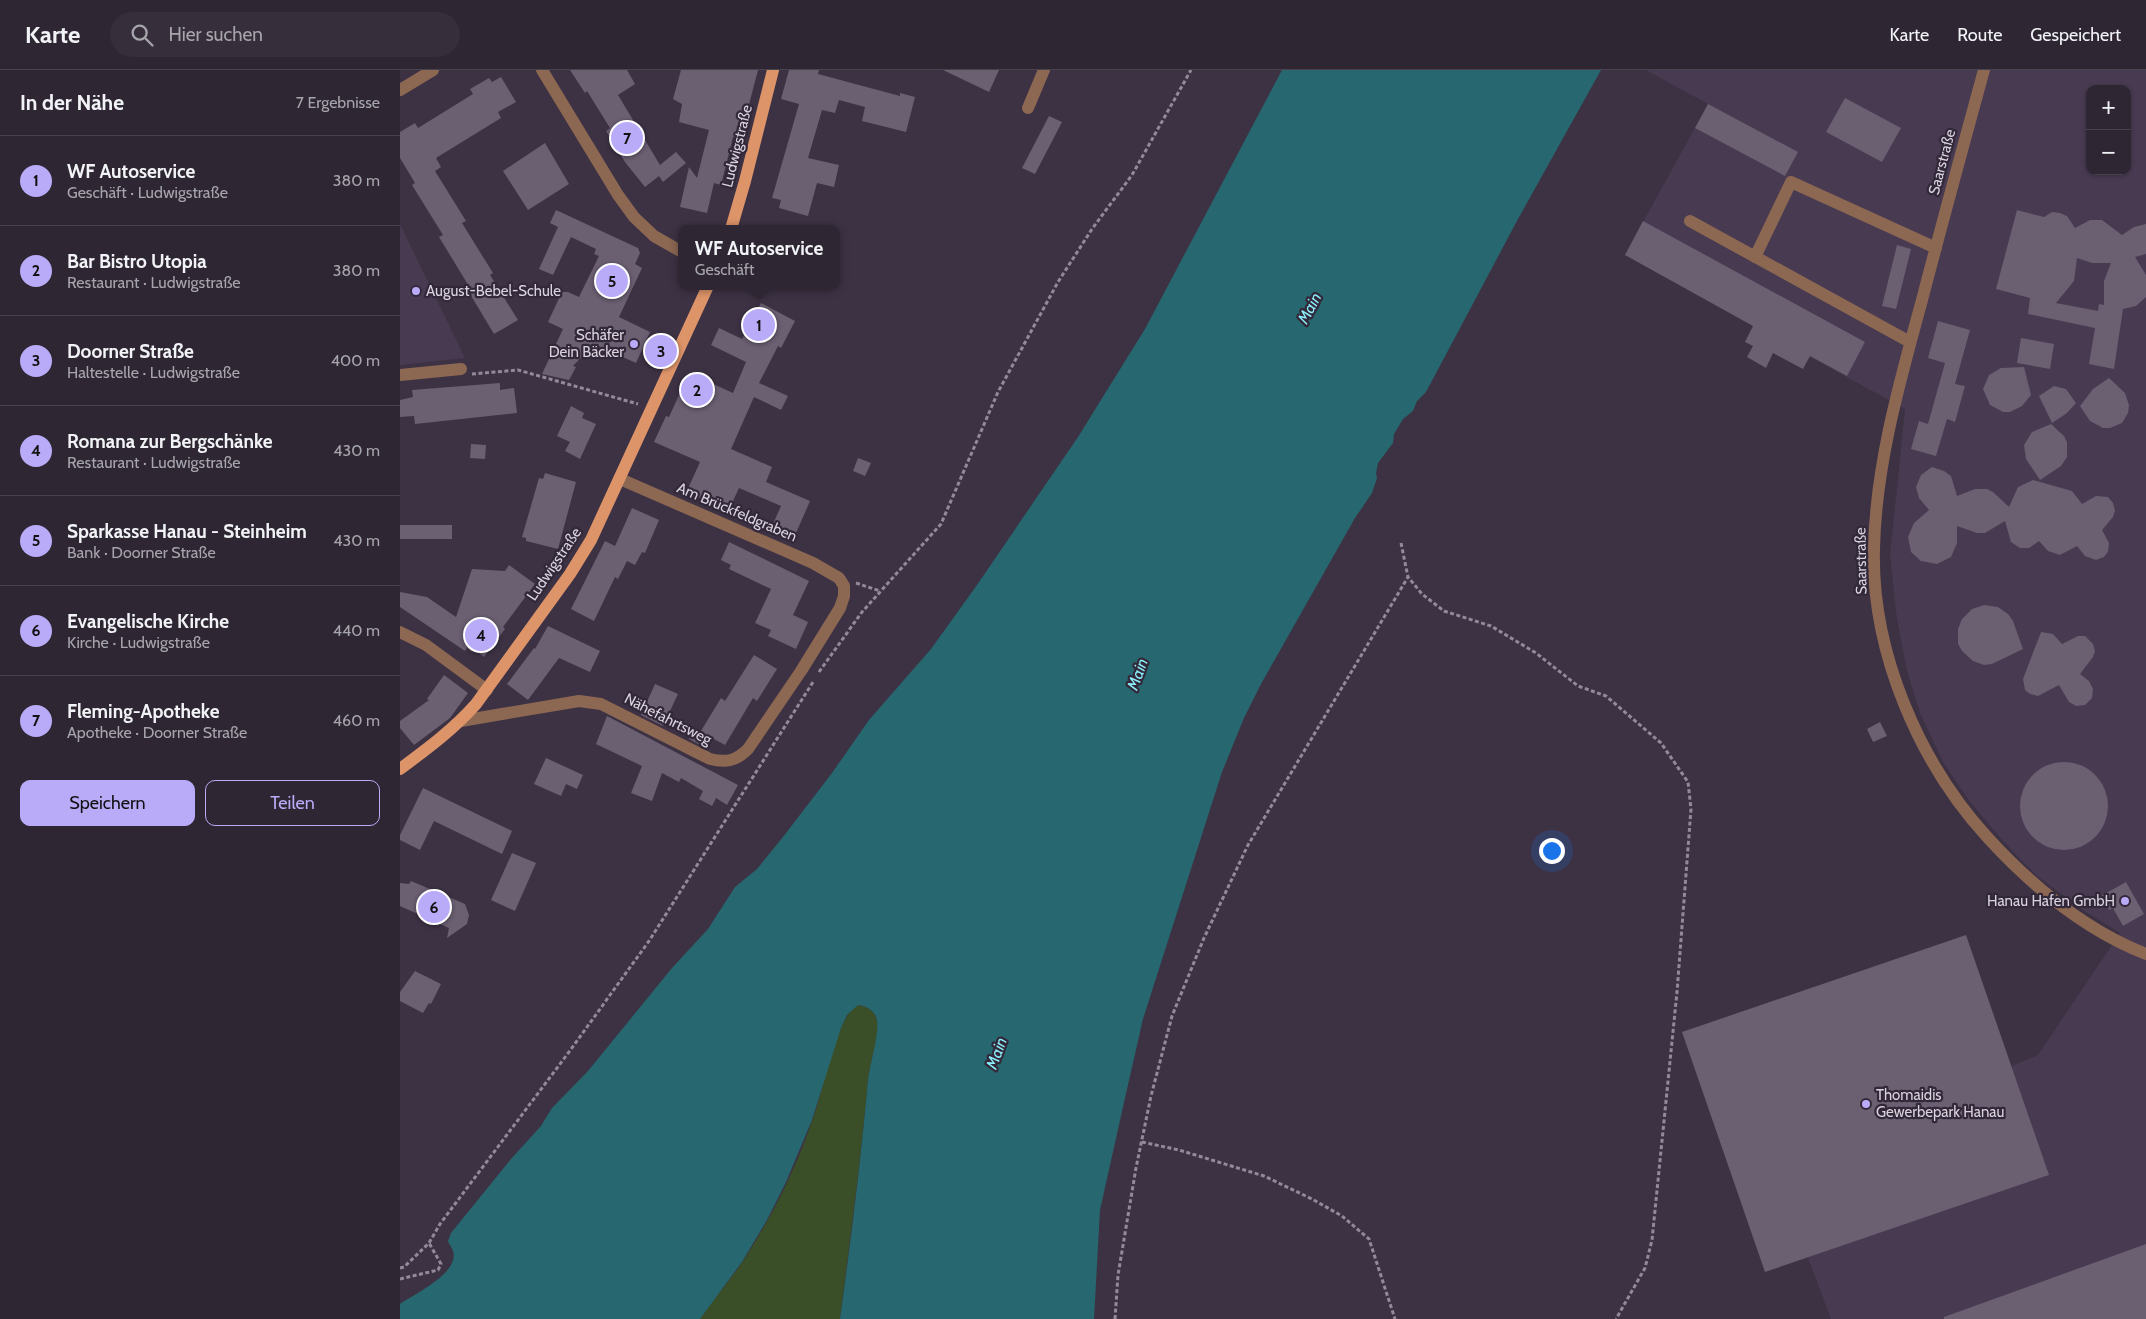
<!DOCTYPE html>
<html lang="de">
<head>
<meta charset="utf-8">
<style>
	:root { --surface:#2e2633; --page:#362e3b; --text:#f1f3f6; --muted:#a7a5ac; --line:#49434e; --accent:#b9abf7 }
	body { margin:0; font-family:Cabin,sans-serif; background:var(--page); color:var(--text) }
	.controls { position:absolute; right:15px; top:15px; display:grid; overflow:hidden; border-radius:10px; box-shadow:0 1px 4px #0004 }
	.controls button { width:45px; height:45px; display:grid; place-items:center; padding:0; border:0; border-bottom:1px solid var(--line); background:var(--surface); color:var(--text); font:25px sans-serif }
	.you { position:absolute; left:1151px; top:780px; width:18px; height:18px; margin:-12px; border:4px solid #fff; border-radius:50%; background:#1a73e8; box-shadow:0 0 0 8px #1a73e833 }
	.badge { display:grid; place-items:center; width:32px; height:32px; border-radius:50%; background:var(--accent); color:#111; font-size:16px; font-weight:700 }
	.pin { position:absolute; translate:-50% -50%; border:2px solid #fff; box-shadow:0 1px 5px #0006 }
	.popup { position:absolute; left:278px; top:155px; width:162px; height:65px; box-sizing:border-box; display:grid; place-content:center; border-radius:10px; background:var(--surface); filter:drop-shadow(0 1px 4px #0005); font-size:16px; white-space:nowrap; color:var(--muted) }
	.popup b { font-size:19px; color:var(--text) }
	.popup::after { content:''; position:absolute; left:50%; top:100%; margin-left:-10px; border:10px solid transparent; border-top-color:var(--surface) }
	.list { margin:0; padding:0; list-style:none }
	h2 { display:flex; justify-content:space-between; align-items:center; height:65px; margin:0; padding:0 20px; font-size:21px }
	h2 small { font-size:16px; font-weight:400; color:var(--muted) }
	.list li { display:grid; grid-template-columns:32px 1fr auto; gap:15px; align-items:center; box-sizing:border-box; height:90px; padding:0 20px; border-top:1px solid var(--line) }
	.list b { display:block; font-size:19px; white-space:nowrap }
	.list p { margin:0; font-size:16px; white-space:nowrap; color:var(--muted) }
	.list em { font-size:16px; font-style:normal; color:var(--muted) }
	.actions { display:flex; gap:10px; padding:15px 20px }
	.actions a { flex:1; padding:11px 0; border:1px solid var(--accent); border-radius:10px; text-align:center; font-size:18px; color:var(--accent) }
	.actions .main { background:var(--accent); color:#111 }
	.icon { flex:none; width:28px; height:28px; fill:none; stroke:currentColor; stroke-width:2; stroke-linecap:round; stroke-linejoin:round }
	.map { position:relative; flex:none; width:1746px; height:1249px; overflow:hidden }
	header { display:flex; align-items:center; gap:30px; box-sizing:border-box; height:70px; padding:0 25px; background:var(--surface); border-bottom:1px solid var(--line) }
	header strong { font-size:24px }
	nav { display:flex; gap:28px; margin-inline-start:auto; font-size:18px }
	.search { width:350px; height:45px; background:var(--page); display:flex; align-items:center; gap:12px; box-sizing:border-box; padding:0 18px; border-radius:28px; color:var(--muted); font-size:19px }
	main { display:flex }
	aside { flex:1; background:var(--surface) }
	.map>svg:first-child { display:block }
	.built { fill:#473a51; fill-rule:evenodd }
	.green { fill:#3a4e28 }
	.water { fill:#27676f }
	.building { fill:#6b5f72; fill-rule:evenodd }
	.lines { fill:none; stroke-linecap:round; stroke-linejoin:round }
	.path { stroke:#938a99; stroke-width:3; stroke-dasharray:4 2.5; stroke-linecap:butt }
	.minor { stroke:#8c6752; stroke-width:12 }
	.major { stroke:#de9469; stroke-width:12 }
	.poi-dot { fill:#b9abf7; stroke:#322839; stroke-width:2 }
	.labels { text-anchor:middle; stroke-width:4.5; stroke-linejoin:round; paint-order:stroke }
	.street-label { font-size:15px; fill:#d9d3de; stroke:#322839 }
	.poi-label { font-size:15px; fill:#d9d3de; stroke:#322839; text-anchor:start }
	.water-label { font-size:16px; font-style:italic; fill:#8bf0fc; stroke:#322839 }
</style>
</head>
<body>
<header>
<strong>Karte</strong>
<div class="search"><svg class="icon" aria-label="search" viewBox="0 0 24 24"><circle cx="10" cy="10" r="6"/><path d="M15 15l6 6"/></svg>Hier suchen</div>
<nav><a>Karte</a><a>Route</a><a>Gespeichert</a></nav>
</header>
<main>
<aside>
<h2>In der Nähe<small>7 Ergebnisse</small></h2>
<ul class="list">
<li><span class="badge">1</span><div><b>WF Autoservice</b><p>Geschäft · Ludwigstraße</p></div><em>380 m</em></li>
<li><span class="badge">2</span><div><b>Bar Bistro Utopia</b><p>Restaurant · Ludwigstraße</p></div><em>380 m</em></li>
<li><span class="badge">3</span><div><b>Doorner Straße</b><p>Haltestelle · Ludwigstraße</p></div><em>400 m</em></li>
<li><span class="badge">4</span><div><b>Romana zur Bergschänke</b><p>Restaurant · Ludwigstraße</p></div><em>430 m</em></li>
<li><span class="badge">5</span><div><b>Sparkasse Hanau - Steinheim</b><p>Bank · Doorner Straße</p></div><em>430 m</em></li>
<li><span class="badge">6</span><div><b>Evangelische Kirche</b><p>Kirche · Ludwigstraße</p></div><em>440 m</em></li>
<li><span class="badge">7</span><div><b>Fleming-Apotheke</b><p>Apotheke · Doorner Straße</p></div><em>460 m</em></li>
</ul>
<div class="actions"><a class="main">Speichern</a><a>Teilen</a></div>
</aside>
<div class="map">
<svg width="1746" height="1249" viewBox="0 0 1746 1249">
	<rect width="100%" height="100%" fill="#3d3244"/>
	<path class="built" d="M1246 0H1746V1249H1431L1384 1124 1398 1087 1638 985 1720 863 1683 840 1637 806 1604 772 1570 732 1543 692 1520 643 1507 601 1497 549 1490 486 1505 339 1225 185 1308 34ZM1690 19H1727V101H1690Z
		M0 154 65 288 0 295Z"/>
	<path class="green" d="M457 935C466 936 475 940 477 950 480 967 470 992 468 1010 461 1090 450 1169 440 1249H300C313 1230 328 1213 341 1194 373 1146 400 1091 417 1036 425 1012 437 947 457 935Z"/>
	<path class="water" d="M882 0H1201L1118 149 1026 322 1017 331 1013 341 1003 349 994 364 993 373 978 393 976 403 977 408 972 423 955 448 861 614 844 648 822 702 743 949 725 1028 700 1140 694 1249H440C451 1169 461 1090 468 1010 470 992 479 967 477 950 475 940 466 936 458 935L447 945 441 958 412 1050 386 1112 367 1150 342 1192 300 1249H0V1234C14 1224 60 1203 53 1181 52 1178 49 1174 48 1171L51 1163 111 1089 141 1056 152 1038 188 1001 272 898 308 859 335 817 357 799 383 767 432 703 469 650 531 579 577 515 678 367 745 259Z"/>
	<path class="building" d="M170 0H227L235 14 218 25 260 95 276 82 286 93 263 112 259 106 245 117 225 92 206 61 210 58 187 21 185 23Z
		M281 0H358L340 69 333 67 321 115 314 113 307 143 280 137 289 97 297 108 309 60 279 52 282 34 273 29Z
		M389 0H419L418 4 500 26V23L515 27 506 62 462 51 465 37 439 30 435 43 422 40 408 88 439 95 434 117 417 113 408 146 379 138 381 130 372 128 399 34 381 29Z
		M543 0H599L589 22Z
		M101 7 116 32 98 42 101 48 36 88 41 97 35 101 66 151 62 153 93 203 90 205 118 250 94 264 67 219 70 218 39 167 43 165 12 115 15 113 0 88V62L15 53 18 58 73 24 70 19 89 8 92 12Z
		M1445 28 1501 58 1482 92 1426 62Z
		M1308 34 1398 82 1385 106 1295 58Z
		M649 46 662 52 635 104 622 98Z
		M145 73 169 114 128 140 103 101Z
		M156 140 238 178 240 183 235 194 242 198 219 247 250 262 236 293 194 274 173 296 176 297 169 310 142 304 163 259 148 252 162 222H168L179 227 199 186 194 184 196 179 171 167 153 205 139 199 158 157 150 153Z
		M1617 140 1644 147 1652 142 1660 143 1667 146 1675 158 1690 150H1702L1722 165 1734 157 1746 154V184L1735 187 1746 205V227L1736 236 1723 239 1714 299 1689 294 1695 258 1628 244 1630 228 1596 219ZM1677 188 1692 193H1711L1704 211V235L1699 234 1698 241 1656 233 1674 211Z
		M1243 151 1465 272 1447 306 1410 286 1403 299 1373 283 1366 298 1347 287 1353 276 1345 272 1353 256 1225 185Z
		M1497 175 1511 179 1496 239 1482 236Z
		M361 233 395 251 381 278 378 276 359 313 388 326 381 340 354 327 331 379 372 397 366 412 410 431 396 463 373 454 381 436 339 418 328 442 310 434 311 432 286 423 300 392 254 372 266 346 269 347 289 303 333 323 346 292 311 275 319 258 342 269Z
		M1538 251 1570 260 1555 314 1565 316 1555 352 1547 349 1536 386 1511 379 1519 351 1528 354 1545 293 1528 288Z
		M1621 268 1654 274 1650 299 1617 293Z
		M1624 297 1631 325 1622 336 1610 342H1603L1590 335 1583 319 1589 305 1601 298Z
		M1709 308 1725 323 1729 335 1728 343 1722 353 1710 358H1703L1690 351 1680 336 1693 319Z
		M100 313V320L114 318 117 343 15 354 14 346 0 347V330L13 327 12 320Z
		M1654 316 1666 319 1676 333 1667 343 1652 353 1639 326Z
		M171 336 184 343 182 348 196 354 180 389 165 381 170 372 157 366Z
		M1651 354 1664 366 1667 372V387L1661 396 1640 410 1626 389 1624 375 1632 362Z
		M71 374 86 375 85 389 70 388Z
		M458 388 471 393 465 406 453 401Z
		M1532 397 1544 401 1551 406 1557 426 1575 419H1587L1593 422 1609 437 1618 417 1633 410 1672 421 1682 434 1696 426 1708 427 1713 433 1715 441 1713 447 1702 460 1709 473 1708 482 1704 487 1696 490 1685 486 1677 476 1660 485 1648 481 1639 471 1629 478H1620L1611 472 1605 451 1585 463H1577L1557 456V473L1551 487 1537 494 1521 491 1511 482 1508 467 1514 453 1529 440 1519 428 1516 417 1521 405Z
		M145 403 176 412 158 479 126 471V468L122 467 139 408 143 409Z
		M232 438 259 450 245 483 242 482 235 495 227 491 218 509 215 507 194 551 171 539 205 471 215 476Z
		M0 455H52V469H0Z
		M329 472 409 511 393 545 408 552 396 579 368 566 371 560 355 553 371 519 329 499 331 495 321 490Z
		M109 495 135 514 103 557 105 559 84 587 74 579 72 582 67 578 65 581 0 537V522L27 527 56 547 72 499 105 501Z
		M1584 535 1598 537 1608 544 1613 551 1623 579 1592 594 1584 595 1573 591 1562 581 1558 574V559L1562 549 1572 539Z
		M148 556 200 581 190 602 159 588 128 630 107 614 134 578 135 579Z
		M1641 562 1653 564 1662 574 1678 566H1685L1693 574 1695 581 1693 587 1680 604 1689 611 1693 619 1692 628 1685 635 1676 636 1669 632 1659 615 1638 626 1630 624 1625 620 1623 609Z
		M354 585 377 599 357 631 353 628 325 675 312 668 306 678 289 669 295 658 301 661 321 628 325 631Z
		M44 605 68 623 50 648 14 675 0 658V651L29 630 27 629Z
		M255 614 278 624 263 656 241 645Z
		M207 646 338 715 327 735 316 728 312 736 299 729 303 721 281 708 279 712 262 703 252 731 231 723 242 696 196 674Z
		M1480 652 1487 666 1473 672 1467 659Z
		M146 688 183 705 177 719 166 714 161 726 134 714Z
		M1620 736a44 44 0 1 1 88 0a44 44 0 1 1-88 0Z
		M23 718 112 761 102 784 34 751 20 780 0 770V765Z
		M112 783 136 793 115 841 91 830Z
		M11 811 65 834 69 845 67 854 47 868 49 858 0 836V813L9 814Z
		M1726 812 1744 844 1723 856 1713 838 1709 840 1701 826Z
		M1566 865 1649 1105 1365 1202 1282 962Z
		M15 901 41 914 31 934 29 933 23 943 0 931V922Z
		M1746 1174V1249H1544V1247Z"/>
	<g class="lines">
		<path class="path" d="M72 304 118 300 238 334
			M1001 473 1008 507 1022 524 1044 541 1091 556 1136 583 1178 616 1206 626 1261 673 1288 712 1291 739 1277 922 1252 1170 1245 1198 1216 1249
			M456 513 480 521
			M419 602 462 542 541 454 598 322 658 212 692 159 732 105 791 0
			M742 1072 779 1080 864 1106 912 1129 942 1146 969 1169 995 1249
			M0 1198 4 1197 29 1173 40 1154 169 982 249 871 413 612
			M0 1209 38 1200 41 1194 29 1173
			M715 1249 718 1205 736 1098 751 1026 772 946 804 868 848 775 1008 507"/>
		<path class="minor" d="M142 0 218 125 234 147 254 166 282 182
			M1584 0C1563 77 1542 153 1522 230 1500 311 1476 393 1474 478 1471 581 1519 693 1588 768 1632 816 1685 860 1746 884
			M0 20 33 0
			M628 38 644 0
			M1290 151 1510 272
			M1355 187 1391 112 1536 178
			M0 305 61 299
			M0 562 26 575 87 620
			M61 651 179 631 201 634 310 689C326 693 336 691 348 679L401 601 440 538 444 526V516L439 508 413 493 220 409"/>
		<path class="major" d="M331 159 345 111 373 0
			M0 699C27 679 54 659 76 634L170 504 191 470 308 216"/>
	</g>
	<g class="poi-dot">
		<circle cx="16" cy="221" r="5"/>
		<circle cx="234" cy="274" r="5"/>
		<circle cx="1725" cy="831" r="5"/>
		<circle cx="1466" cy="1034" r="5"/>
	</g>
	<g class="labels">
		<g class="street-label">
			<text transform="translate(337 76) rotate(-76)" y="5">Ludwigstraße</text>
			<text transform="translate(1542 92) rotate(-75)" y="5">Saarstraße</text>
			<text transform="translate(337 442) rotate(23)" y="5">Am Brückfeldgraben</text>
			<text transform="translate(1461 491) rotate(-91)" y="5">Saarstraße</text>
			<text transform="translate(154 494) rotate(-56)" y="5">Ludwigstraße</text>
			<text transform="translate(268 649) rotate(27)" y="5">Nähefahrtsweg</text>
		</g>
		<g class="poi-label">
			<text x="26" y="226">August-Bebel-Schule</text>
			<text x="224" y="270" text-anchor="end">Schäfer<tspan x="224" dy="17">Dein Bäcker</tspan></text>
			<text x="1715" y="836" text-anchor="end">Hanau Hafen GmbH</text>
			<text x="1476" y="1030">Thomaidis<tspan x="1476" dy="17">Gewerbepark Hanau</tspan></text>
		</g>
		<g class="water-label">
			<text transform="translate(909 238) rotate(-62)" y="6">Main</text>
			<text transform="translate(737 604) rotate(-70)" y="6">Main</text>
			<text transform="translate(596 983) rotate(-70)" y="6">Main</text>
		</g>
	</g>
</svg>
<div class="controls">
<button>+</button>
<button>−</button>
</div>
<div class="you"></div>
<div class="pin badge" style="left:359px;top:255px">1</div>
<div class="popup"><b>WF Autoservice</b>Geschäft</div>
<div class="pin badge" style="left:297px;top:320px">2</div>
<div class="pin badge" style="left:261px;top:281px">3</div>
<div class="pin badge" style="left:81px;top:565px">4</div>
<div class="pin badge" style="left:212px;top:211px">5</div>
<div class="pin badge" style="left:34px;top:837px">6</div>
<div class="pin badge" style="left:227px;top:68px">7</div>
</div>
</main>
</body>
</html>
